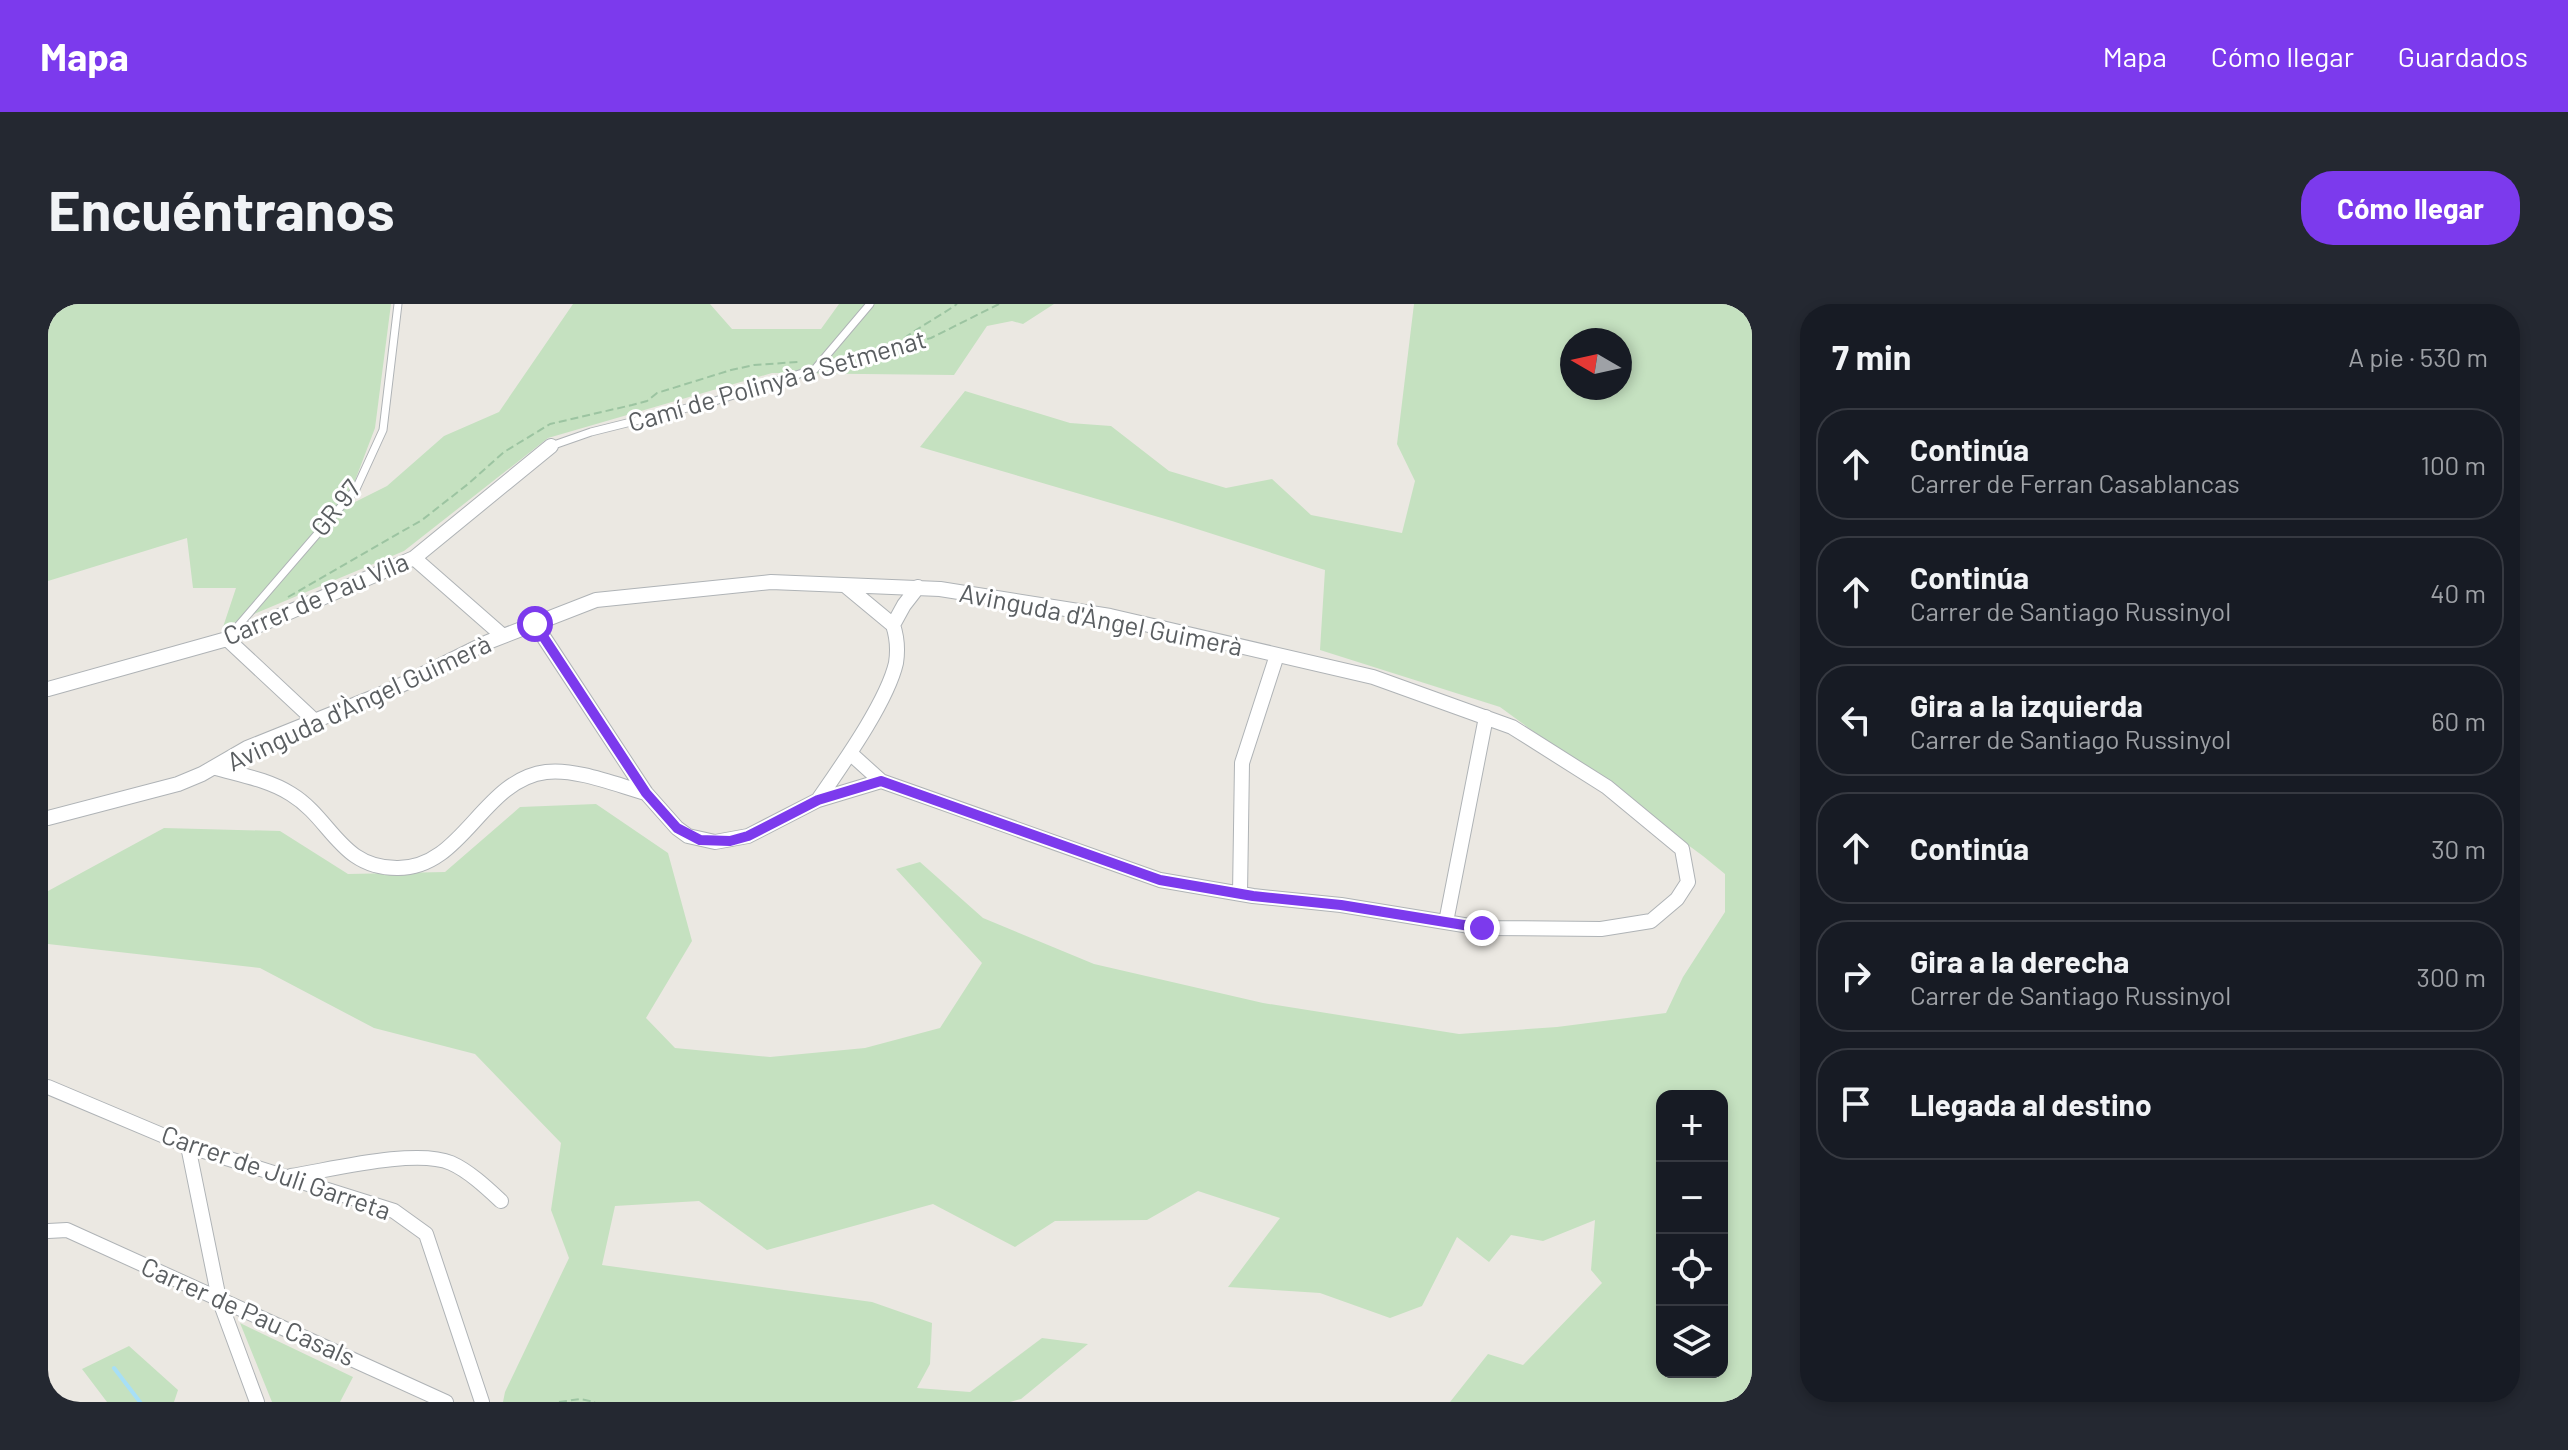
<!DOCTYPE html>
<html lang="es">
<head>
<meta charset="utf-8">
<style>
	:root { --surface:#171b24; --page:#242831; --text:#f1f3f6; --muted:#9ea1a6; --line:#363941; --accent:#7c3aed }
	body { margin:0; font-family:Barlow,sans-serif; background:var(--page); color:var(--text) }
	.controls { position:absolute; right:24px; bottom:24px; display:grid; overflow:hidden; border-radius:16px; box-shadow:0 4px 12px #0003 }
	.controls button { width:72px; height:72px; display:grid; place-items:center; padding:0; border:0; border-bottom:2px solid var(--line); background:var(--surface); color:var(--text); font:40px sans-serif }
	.compass { position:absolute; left:1512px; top:24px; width:72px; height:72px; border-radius:50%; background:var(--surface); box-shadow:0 4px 12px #0003; rotate:279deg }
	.stop { position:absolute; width:24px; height:24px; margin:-18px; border:6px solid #7c3aed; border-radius:50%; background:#fff }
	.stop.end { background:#7c3aed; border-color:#fff; box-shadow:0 2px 8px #0008 }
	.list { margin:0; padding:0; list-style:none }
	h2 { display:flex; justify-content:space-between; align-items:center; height:104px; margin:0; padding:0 32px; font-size:34px }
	h2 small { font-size:26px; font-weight:400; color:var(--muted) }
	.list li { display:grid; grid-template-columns:52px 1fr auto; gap:24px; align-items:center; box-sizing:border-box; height:112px; margin:0 16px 16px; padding:0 16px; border:2px solid var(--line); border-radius:32px }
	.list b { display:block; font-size:30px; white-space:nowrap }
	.list p { margin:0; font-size:26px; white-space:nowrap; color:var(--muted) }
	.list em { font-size:26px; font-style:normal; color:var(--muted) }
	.icon { flex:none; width:44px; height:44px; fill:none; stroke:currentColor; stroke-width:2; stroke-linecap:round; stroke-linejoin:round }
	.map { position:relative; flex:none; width:1704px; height:1098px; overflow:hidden; border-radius:32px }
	header { display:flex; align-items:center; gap:48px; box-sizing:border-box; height:112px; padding:0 40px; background:var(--accent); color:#fff }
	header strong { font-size:38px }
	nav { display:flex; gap:44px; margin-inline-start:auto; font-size:28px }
	.intro { display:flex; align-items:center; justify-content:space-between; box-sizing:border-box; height:192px; padding:0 48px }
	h1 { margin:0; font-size:56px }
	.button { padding:20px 36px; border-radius:32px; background:var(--accent); color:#fff; font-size:28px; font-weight:700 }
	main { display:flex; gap:48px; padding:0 48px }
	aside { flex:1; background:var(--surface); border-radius:32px; box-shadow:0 4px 12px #0003 }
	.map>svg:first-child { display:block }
	.green { fill:#c5e1c0; fill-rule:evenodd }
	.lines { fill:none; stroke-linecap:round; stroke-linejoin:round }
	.stream { stroke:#a7dff6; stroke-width:4 }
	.service-casing { stroke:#afb3b6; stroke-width:9 }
	.minor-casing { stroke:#afb3b6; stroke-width:16 }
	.path { stroke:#9cc4a1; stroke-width:2; stroke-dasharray:8 4; stroke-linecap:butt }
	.service { stroke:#fff; stroke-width:7 }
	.minor { stroke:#fff; stroke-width:14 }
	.route { stroke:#7c3aed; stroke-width:10 }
	.labels { text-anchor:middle; stroke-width:6; stroke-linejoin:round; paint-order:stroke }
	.street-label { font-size:26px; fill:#5a5e61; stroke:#fff }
</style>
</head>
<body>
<header>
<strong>Mapa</strong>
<nav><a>Mapa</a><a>Cómo llegar</a><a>Guardados</a></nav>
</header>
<div class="intro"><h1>Encuéntranos</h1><a class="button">Cómo llegar</a></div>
<main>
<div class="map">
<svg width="1704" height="1098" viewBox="0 0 1704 1098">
	<rect width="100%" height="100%" fill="#ebe8e2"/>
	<path class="green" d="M0 0H343L327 124 297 203 339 182 396 132 451 108 525 0H662L684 25H773L791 0H1006L975 20 964 17 939 22 906 71 724 69 500 134 356 247 175 323 188 284H145L139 234 0 277Z
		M1366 0H1704V1098H1402L1440 1050 1475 1061 1554 979 1543 966 1547 916 1495 937 1463 931 1441 958 1409 933 1374 1002 1342 1014 1272 989 1180 983 1232 914 1150 887 1099 916 1007 917 967 943 885 900 719 946 651 897 567 902 554 961 824 998 884 1019 882 1060 869 1084 922 1088 994 1034 1040 1040 973 1095 962 1098H455L457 1088 521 954 503 906 513 839 427 750 326 724 212 664 0 640V587L116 524 232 527 300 570 397 568 472 503 548 500 620 549 644 637 598 714 627 744 722 753 817 744 892 724 934 659 848 565 872 558 935 614 1046 660 1215 699 1411 730 1509 723 1618 709 1635 673 1677 608V570L1655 552 1452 403 1272 346 1277 266 1124 217 872 143 917 87 1022 119 1063 122 1121 167 1178 184 1224 175 1263 211 1354 229 1367 177 1349 140ZM1524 36H1572V84H1524ZM1614 792H1674V1068H1614Z
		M192 1019 305 1073 292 1098H224Z
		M81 1042 130 1086 126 1098H59L34 1065Z"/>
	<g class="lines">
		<path class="stream" d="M66 1064 92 1098"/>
		<g class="service-casing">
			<path id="service" d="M503 142 543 128 667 97 767 65 822 0
				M184 329 308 185 335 126 350 0"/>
		</g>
		<g class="minor-casing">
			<path id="minor" d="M366 254 455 332
				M487 320 598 489 629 524 640 532 667 538 700 532 770 496 833 477
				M845 321 856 301 870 283
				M179 335 268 418
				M0 385 179 335 366 254 503 142
				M168 464C193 471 221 476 243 490 284 515 292 564 349 564 415 565 434 476 498 468 527 464 569 481 598 489
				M770 496C794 461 839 398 848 359 850 346 849 333 845 321L798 282
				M0 514 130 480 154 470 199 444 341 387 440 338 548 296 723 278 892 285 1062 312 1325 373 1464 423 1559 483 1634 545 1640 578 1629 595 1603 617 1553 625 1434 624 1293 601 1205 592 1112 576 833 477 802 449
				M1192 590 1194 459 1229 351
				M1398 618 1438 413
				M0 783 140 842 346 907 378 930 434 1098
				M140 842 171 995 209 1098
				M243 872C282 866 368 844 403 859 421 867 439 884 453 897
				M0 927 19 926 398 1098"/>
		</g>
		<path class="path" d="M847 42C866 25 888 15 909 0
			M786 58 883 34 951 0
			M240 293 374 216 420 180 456 148 502 120 584 101 599 97 609 89 683 66 706 61 750 58
			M511 1098 532 1095 547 1098"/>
		<use href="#service" class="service"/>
		<use href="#minor" class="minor"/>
	</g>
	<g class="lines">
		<path class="route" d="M487 320 598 489 629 524 652 536 682 537 700 532 770 496 833 477 1112 576 1205 592 1293 601 1434 624"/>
	</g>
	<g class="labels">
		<g class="street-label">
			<text transform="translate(729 77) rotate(-16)" y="9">Camí de Polinyà a Setmenat</text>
			<text transform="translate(288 204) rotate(-52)" y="9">GR 97</text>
			<text transform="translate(268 295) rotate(-23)" y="9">Carrer de Pau Vila</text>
			<text transform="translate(1053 316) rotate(11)" y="9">Avinguda d'Àngel Guimerà</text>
			<text transform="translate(311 399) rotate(-25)" y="9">Avinguda d'Àngel Guimerà</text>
			<text transform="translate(228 869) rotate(19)" y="9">Carrer de Juli Garreta</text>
			<text transform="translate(200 1008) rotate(24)" y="9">Carrer de Pau Casals</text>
		</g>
	</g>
</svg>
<div class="controls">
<button>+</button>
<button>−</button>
<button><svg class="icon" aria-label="locate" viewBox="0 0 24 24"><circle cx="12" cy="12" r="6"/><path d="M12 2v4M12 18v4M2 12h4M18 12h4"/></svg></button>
<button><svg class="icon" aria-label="layers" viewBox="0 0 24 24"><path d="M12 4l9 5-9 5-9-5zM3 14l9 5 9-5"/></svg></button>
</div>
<svg class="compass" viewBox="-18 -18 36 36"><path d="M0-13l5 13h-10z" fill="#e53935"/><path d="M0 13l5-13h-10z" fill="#9ea1a6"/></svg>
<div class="stop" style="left:487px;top:320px"></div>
<div class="stop end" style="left:1434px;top:624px"></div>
</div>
<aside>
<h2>7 min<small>A pie · 530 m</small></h2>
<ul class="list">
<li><svg class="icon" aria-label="ahead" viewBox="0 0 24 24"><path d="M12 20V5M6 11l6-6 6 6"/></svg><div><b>Continúa</b><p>Carrer de Ferran Casablancas</p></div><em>100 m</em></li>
<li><svg class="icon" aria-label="ahead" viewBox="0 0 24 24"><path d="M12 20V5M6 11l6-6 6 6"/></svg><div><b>Continúa</b><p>Carrer de Santiago Russinyol</p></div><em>40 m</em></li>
<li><svg class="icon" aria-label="left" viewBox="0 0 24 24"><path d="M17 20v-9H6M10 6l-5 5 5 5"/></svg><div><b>Gira a la izquierda</b><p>Carrer de Santiago Russinyol</p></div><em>60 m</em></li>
<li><svg class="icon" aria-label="ahead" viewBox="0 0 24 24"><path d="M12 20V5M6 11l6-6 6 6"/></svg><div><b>Continúa</b></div><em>30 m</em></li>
<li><svg class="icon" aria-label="right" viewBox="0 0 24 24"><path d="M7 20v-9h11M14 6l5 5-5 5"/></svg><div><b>Gira a la derecha</b><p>Carrer de Santiago Russinyol</p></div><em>300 m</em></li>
<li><svg class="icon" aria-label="arrive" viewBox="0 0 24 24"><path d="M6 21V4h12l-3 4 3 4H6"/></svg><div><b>Llegada al destino</b></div></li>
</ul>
</aside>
</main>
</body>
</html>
